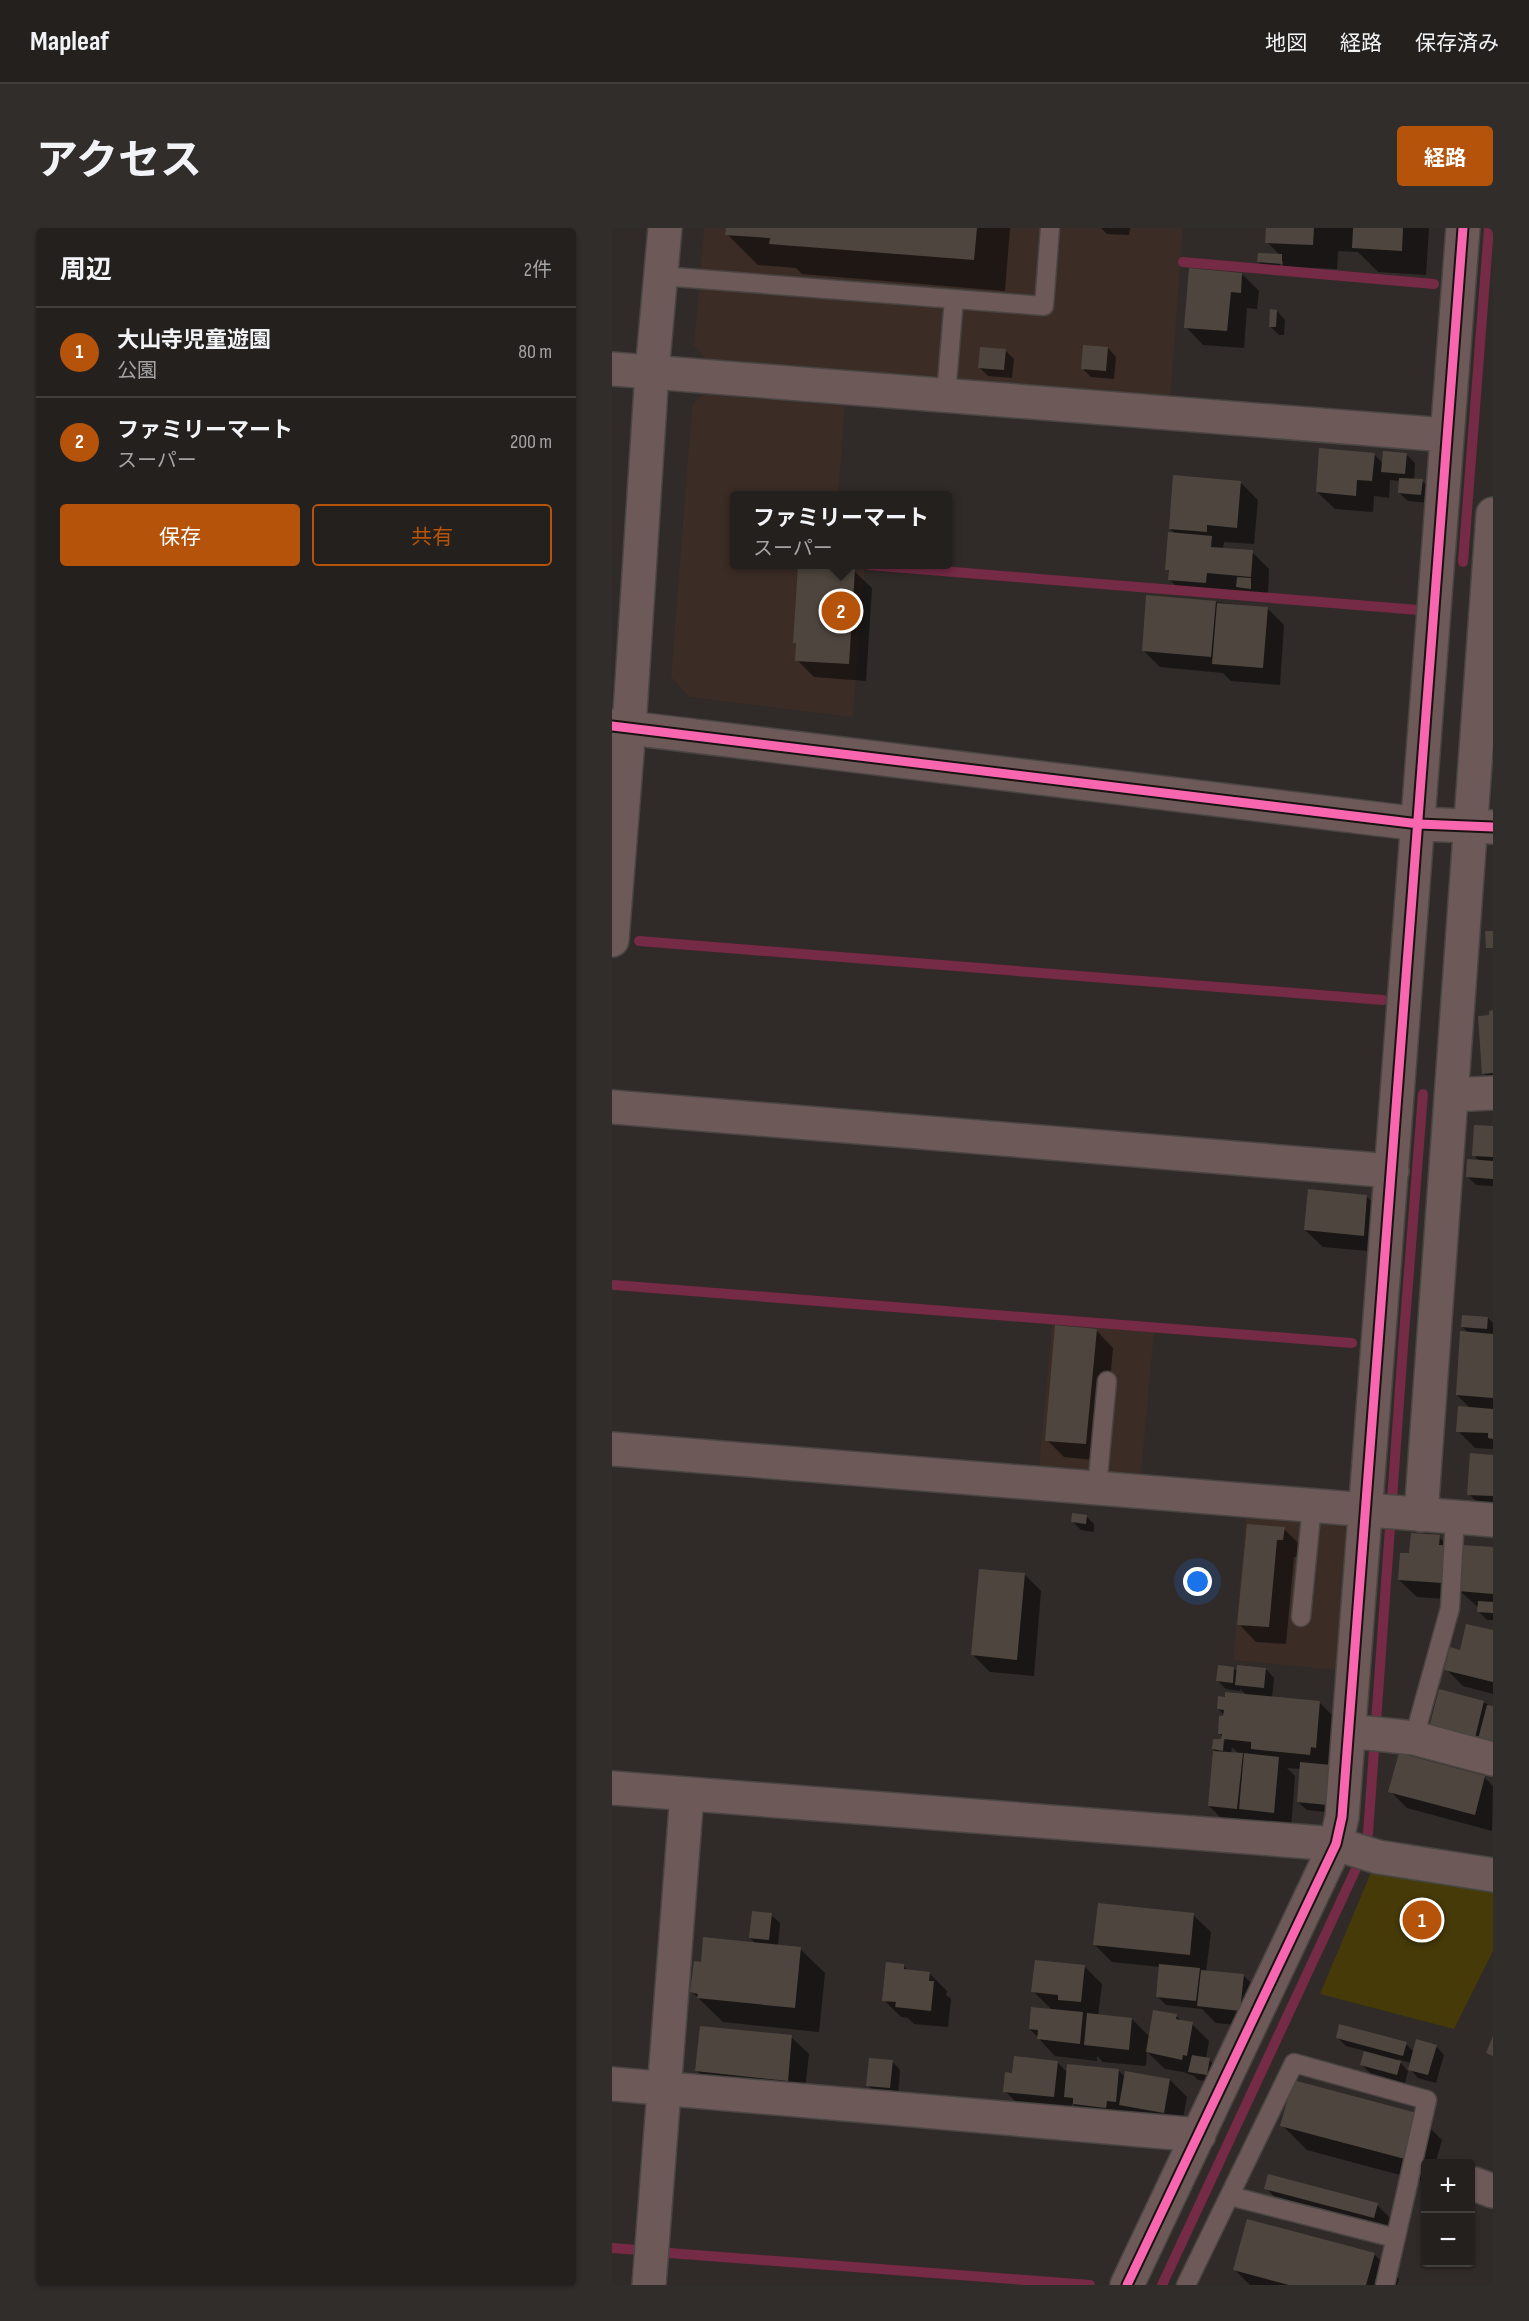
<!DOCTYPE html>
<html lang="ja">
<head>
<meta charset="utf-8">
<style>
	:root { --surface:#24201e; --page:#302d2b; --text:#f1f3f6; --muted:#a3a3a4; --line:#413e3c; --accent:#b45309 }
	body { margin:0; font-family:"Sofia Sans Condensed","Noto Sans JP",sans-serif; background:var(--page); color:var(--text) }
	.controls { position:absolute; right:18px; bottom:18px; display:grid; overflow:hidden; border-radius:6px; box-shadow:0 2px 4px #0004 }
	.controls button { width:54px; height:54px; display:grid; place-items:center; padding:0; border:0; border-bottom:2px solid var(--line); background:var(--surface); color:var(--text); font:30px sans-serif }
	.you { position:absolute; left:586px; top:1354px; width:21px; height:21px; margin:-15px; border:4px solid #fff; border-radius:50%; background:#1a73e8; box-shadow:0 0 0 9px #1a73e833 }
	.badge { display:grid; place-items:center; width:39px; height:39px; border-radius:50%; background:var(--accent); color:#fff; font-size:20px; font-weight:700 }
	.pin { position:absolute; translate:-50% -50%; border:3px solid #fff; box-shadow:0 2px 6px #0006 }
	.popup { position:absolute; left:118px; top:263px; width:222px; height:78px; box-sizing:border-box; display:grid; place-content:center; border-radius:6px; background:var(--surface); filter:drop-shadow(0 2px 4px #0005); font-size:20px; white-space:nowrap; color:var(--muted) }
	.popup b { font-size:22px; color:var(--text) }
	.popup::after { content:''; position:absolute; left:50%; top:100%; margin-left:-12px; border:12px solid transparent; border-top-color:var(--surface) }
	.list { margin:0; padding:0; list-style:none }
	h2 { display:flex; justify-content:space-between; align-items:center; height:78px; margin:0; padding:0 24px; font-size:26px }
	h2 small { font-size:20px; font-weight:400; color:var(--muted) }
	.list li { display:grid; grid-template-columns:39px 1fr auto; gap:18px; align-items:center; box-sizing:border-box; height:90px; padding:0 24px; border-top:2px solid var(--line) }
	.list b { display:block; font-size:22px; white-space:nowrap }
	.list p { margin:0; font-size:20px; white-space:nowrap; color:var(--muted) }
	.list em { font-size:20px; font-style:normal; color:var(--muted) }
	.actions { display:flex; gap:12px; padding:18px 24px }
	.actions a { flex:1; padding:14px 0; border:2px solid var(--accent); border-radius:6px; text-align:center; font-size:21px; color:var(--accent) }
	.actions .main { background:var(--accent); color:#fff }
	.map { position:relative; flex:none; width:881px; height:2057px; overflow:hidden; border-radius:6px }
	header { display:flex; align-items:center; gap:36px; box-sizing:border-box; height:84px; padding:0 30px; background:var(--surface); border-bottom:2px solid var(--line) }
	header strong { font-size:28px }
	nav { display:flex; gap:33px; margin-inline-start:auto; font-size:21px }
	.intro { display:flex; align-items:center; justify-content:space-between; box-sizing:border-box; height:144px; padding:0 36px }
	h1 { margin:0; font-size:42px }
	.button { padding:15px 27px; border-radius:6px; background:var(--accent); color:#fff; font-size:21px; font-weight:700 }
	main { display:flex; gap:36px; padding:0 36px }
	aside { flex:1; background:var(--surface); border-radius:6px; box-shadow:0 2px 4px #0004 }
	.map>svg:first-child { display:block }
	.built { fill:#3b2c25 }
	.green { fill:#463a08 }
	.shadow { fill:#0007; fill-rule:evenodd }
	.lines { fill:none; stroke-linecap:round; stroke-linejoin:round }
	.stream { stroke:#752a45; stroke-width:10 }
	.building { fill:#4e463e }
	.service-casing { stroke:#494542; stroke-width:21 }
	.minor-casing { stroke:#494542; stroke-width:36 }
	.tertiary-casing { stroke:#494542; stroke-width:36 }
	.service { stroke:#6c5958; stroke-width:18 }
	.minor { stroke:#6c5958; stroke-width:33 }
	.tertiary { stroke:#6c5958; stroke-width:33 }
	.cycleway-casing { stroke:#181310; stroke-width:13 }
	.cycleway { stroke:#f766af; stroke-width:9 }
</style>
</head>
<body>
<header>
<strong>Mapleaf</strong>
<nav><a>地図</a><a>経路</a><a>保存済み</a></nav>
</header>
<div class="intro"><h1>アクセス</h1><a class="button">経路</a></div>
<main>
<aside>
<h2>周辺<small>2件</small></h2>
<ul class="list">
<li><span class="badge">1</span><div><b>大山寺児童遊園</b><p>公園</p></div><em>80 m</em></li>
<li><span class="badge">2</span><div><b>ファミリーマート</b><p>スーパー</p></div><em>200 m</em></li>
</ul>
<div class="actions"><a class="main">保存</a><a>共有</a></div>
</aside>
<div class="map">
<svg width="881" height="2057" viewBox="0 0 881 2057">
	<rect width="100%" height="100%" fill="#302a28"/>
	<path class="built" d="M92 0H571L558 174 98 137 82 117Z
		M91 166 233 178 226 267 122 268V336H227L253 339 241 489 77 469 59 449 80 177Z
		M440 1096 542 1104 529 1247 427 1238Z
		M634 1287 729 1294 738 1311 725 1442 621 1432Z"/>
	<path class="green" d="M760 1642 881 1661V1723L842 1801 708 1766Z"/>
	<path class="shadow" d="M115 0H398L393 63 190 46 184 40 146 37 115 6Z
		M489 0H518L517 7 495 6Z
		M656 0H817L814 47 766 44 746 24 726 23 725 41 678 39V44L671 43V33H668V43L655 42 646 34 668 27 655 14Z
		M630 46 647 63 645 81 635 80 632 120 591 117 574 99Z
		M665 83 673 92 672 107H667L658 98Z
		M496 120 504 129 502 151 479 149 470 140Z
		M393 122 402 131 400 150 376 148 368 140Z
		M762 226 771 236 794 226 803 235 802 252 810 253 819 261 817 275 796 273 787 265 788 253 778 252 777 270 762 268 761 284 723 281 705 264Z
		M629 255 646 272 642 316 612 314 611 321 640 324 657 341 656 365H647V368L634 367 630 363 566 360 558 352V344L555 341 564 306 558 301Z
		M242 343 260 360 254 453 202 449 185 432 186 417 182 414Z
		M603 374 655 380 672 397 668 457 619 453 611 445 548 439 531 422Z
		M881 784V854L871 845Z
		M881 899V958L864 957 855 948 868 934 862 927Z
		M754 968 771 985 768 1024 711 1019 693 1002Z
		M876 1090 881 1095V1221L863 1220 846 1203 859 1181 845 1167 857 1105 850 1099Z
		M484 1102 501 1120 491 1233 452 1229 435 1212Z
		M881 1228V1284L874 1283 857 1266Z
		M474 1288 482 1296V1304L469 1302 461 1294Z
		M636 1298 672 1301 689 1318 688 1329H682L674 1416 644 1414 627 1396Z
		M827 1309 844 1326 881 1321V1392H875L866 1383 867 1380 849 1364 848 1372 805 1369 787 1352 798 1327Z
		M412 1346 429 1363 422 1448 378 1444 361 1427Z
		M881 1404V1466L851 1458 834 1441 849 1423Z
		M621 1440 626 1444 654 1441 662 1450 660 1470 708 1475 725 1492 721 1536 716 1535 727 1547 723 1585 695 1582 686 1574 689 1541 675 1540 683 1548 679 1601 614 1595 597 1578 605 1525 601 1521 602 1512 614 1513 607 1505 613 1488 606 1481 636 1468 628 1461V1463L614 1461 606 1453ZM620 1519 628 1527 619 1526Z
		M872 1474 881 1480V1522L835 1520Z
		M788 1527 873 1550 881 1558 880 1603 795 1580 778 1563Z
		M159 1687 168 1695 166 1718 188 1721 213 1745 207 1804 111 1794 80 1764 90 1736 144 1716 138 1710Z
		M581 1687 599 1704 594 1744 631 1747 648 1764 645 1799 604 1795 590 1781 554 1777 546 1769 549 1739 500 1734 483 1717Z
		M291 1738 297 1743 317 1745 335 1763 334 1767 339 1771 336 1799 302 1796 296 1790 289 1789 272 1772Z
		M473 1739 490 1756 486 1788 520 1791 538 1809 564 1788 571 1794 580 1796 597 1813 594 1830 606 1839 603 1854 586 1852 582 1848 571 1844 553 1841 535 1824 534 1838 491 1834 485 1828V1833L443 1828 418 1801 440 1782 421 1763Z
		M179 1809 197 1826 192 1870 102 1860 85 1843Z
		M725 1809 794 1816 802 1824 824 1818 832 1827 824 1855 806 1850 798 1841 799 1835 785 1831 796 1843 793 1855 758 1845 750 1837 753 1823 734 1818Z
		M280 1833 288 1842 286 1868 264 1866 256 1857Z
		M445 1834 456 1845 507 1843 513 1849 558 1852 575 1869 569 1901 471 1886 460 1875 459 1885 410 1880 393 1863 401 1846Z
		M805 1887 830 1912 823 1936H814V1954L695 1922 670 1897Z
		M654 1960 765 1977 782 1994 779 2006 671 1977Z
		M762 2026 787 2051 785 2057H638L623 2042Z"/>
	<g class="lines">
		<path class="stream" d="M571 34 822 56
			M851 334 877 0
			M257 337 806 382
			M27 713 771 772
			M2 1057 740 1115
			M0 2020 27 2022
			M57 2025 478 2057
			M550 2057 743 1643 756 1605 791 1119 811 866"/>
	</g>
	<path class="building" d="M114 0H365L362 32 157 16 158 10 113 7Z
		M654 0H702L701 17 653 15Z
		M741 0H791L790 23 740 20Z
		M646 25 670 26V36L645 34Z
		M577 40 630 45 629 65 619 64 615 103 572 100Z
		M658 81 665 82 664 99H657Z
		M471 117 496 119 494 143 469 141Z
		M368 119 394 121 392 142 366 140Z
		M707 220 763 225 760 253 745 252 744 268 704 264Z
		M771 223 795 225 793 246 769 244Z
		M561 247 629 253 625 300 595 297V304L557 301Z
		M787 250 811 251 809 267 786 265Z
		M556 304 600 308 599 319 641 322 639 349 595 345 594 355 556 352 557 342H553Z
		M186 338 243 341 237 436 183 433 184 415H181Z
		M625 349 639 350V361L624 359Z
		M534 367 604 373 599 429 530 423Z
		M605 375 656 379 651 440 600 436Z
		M873 703H881V720H874Z
		M881 782V845L870 846 866 788 877 787V783Z
		M862 897 881 898V929L860 928Z
		M855 931 881 933V951L854 949Z
		M696 961 755 967 752 1008 692 1002Z
		M850 1087 876 1089 875 1101 849 1099Z
		M443 1097 485 1101 474 1216 433 1213Z
		M848 1103 881 1106V1170L844 1167Z
		M846 1178 881 1181V1211L876 1210V1205L844 1204Z
		M858 1225 881 1227V1268L855 1267Z
		M460 1285 475 1287 474 1296 459 1294Z
		M635 1296 673 1299 671 1312H665L657 1399 625 1397Z
		M799 1305 828 1307 827 1317H834L831 1355 786 1352 788 1325H797Z
		M850 1317 881 1319V1366L846 1363Z
		M367 1341 413 1345 405 1432 359 1427Z
		M866 1373 881 1374V1385L865 1384Z
		M854 1396 881 1402V1454L832 1442 838 1419 848 1422Z
		M606 1437 622 1439 621 1455 604 1453Z
		M625 1437 654 1440 652 1460 623 1457Z
		M827 1461 872 1473 861 1518 816 1504Z
		M613 1464 708 1473 704 1520 699 1519 698 1527 639 1521V1514L612 1511 611 1523 600 1521 601 1511H609L610 1506H606L607 1488H611L612 1482 605 1481 606 1468 613 1469Z
		M875 1477 881 1478V1515L866 1511Z
		M601 1523 631 1525 625 1581 596 1578Z
		M632 1525 667 1529 662 1585 627 1581Z
		M787 1525 873 1548 863 1587 776 1564Z
		M688 1534 719 1537 715 1577 685 1574Z
		M486 1675 582 1685 578 1727 481 1717Z
		M140 1683 160 1685 157 1712 137 1710Z
		M91 1709 189 1719 183 1780 85 1770 86 1766 78 1764 82 1733 89 1734Z
		M423 1732 473 1737 469 1774 446 1772V1767L419 1764Z
		M274 1734 292 1736V1741L318 1744 317 1753H322L319 1783 283 1779 284 1774 270 1773Z
		M547 1736 588 1740 584 1773 544 1769Z
		M589 1742 632 1746 628 1783 585 1778Z
		M419 1779 471 1784 468 1816 425 1811 426 1802 417 1801Z
		M541 1782 565 1786 564 1791 581 1794 575 1828 571 1827 570 1832 534 1824Z
		M475 1785 520 1790 517 1822 472 1817Z
		M727 1796 795 1814 791 1828 724 1810Z
		M88 1798 180 1807 176 1853 83 1843Z
		M881 1808V1828L874 1825Z
		M804 1811 825 1817 816 1847 796 1842Z
		M752 1823 789 1833 785 1847 748 1837Z
		M580 1827 598 1830 595 1847 576 1844Z
		M402 1828 446 1833 442 1869 391 1864 393 1844 400 1845Z
		M257 1830 281 1832 278 1860 254 1858Z
		M455 1836 507 1841 504 1874 495 1873 494 1880 461 1876V1870L452 1869Z
		M513 1843 558 1851 552 1885 507 1877Z
		M681 1852 805 1885 793 1931 668 1898Z
		M656 1946 766 1975 762 1990 652 1961Z
		M635 1991 763 2025 754 2057H677L621 2042Z"/>
	<g class="lines">
		<g class="service-casing">
			<path id="service" d="M49 48 432 78 438 0
				M334 167 342 71
				M485 1260 495 1153
				M689 1389 700 1278
				M802 1510 838 1380 843 1289
				M618 1968 783 2010
				M574 2057 682 1835 815 1872 773 2057"/>
		</g>
		<g class="minor-casing">
			<path id="minor" d="M0 141 834 207
				M0 712 17 500
				M839 867 881 865
				M0 879 780 943
				M0 1221 881 1292
				M809 1287 881 286
				M737 1503 802 1510 881 1531
				M0 1560 724 1616 766 1629 881 1647
				M0 1856 587 1907
				M862 1956 881 1963
				M37 2057 75 1566
				M515 2057 724 1616 730 1589 851 0"/>
		</g>
		<g class="tertiary-casing">
			<path id="tertiary" d="M0 498 807 596 881 599
				M17 500 40 144 53 0"/>
		</g>
		<use href="#service" class="service"/>
		<use href="#minor" class="minor"/>
		<use href="#tertiary" class="tertiary"/>
		<g class="cycleway-casing">
			<path id="cycleway" d="M0 498 807 596 881 599
				M515 2057 724 1616 730 1589 851 0"/>
		</g>
		<use href="#cycleway" class="cycleway"/>
	</g>
</svg>
<div class="controls">
<button>+</button>
<button>−</button>
</div>
<div class="you"></div>
<div class="pin badge" style="left:810px;top:1692px">1</div>
<div class="pin badge" style="left:229px;top:383px">2</div>
<div class="popup"><b>ファミリーマート</b>スーパー</div>
</div>
</main>
</body>
</html>
